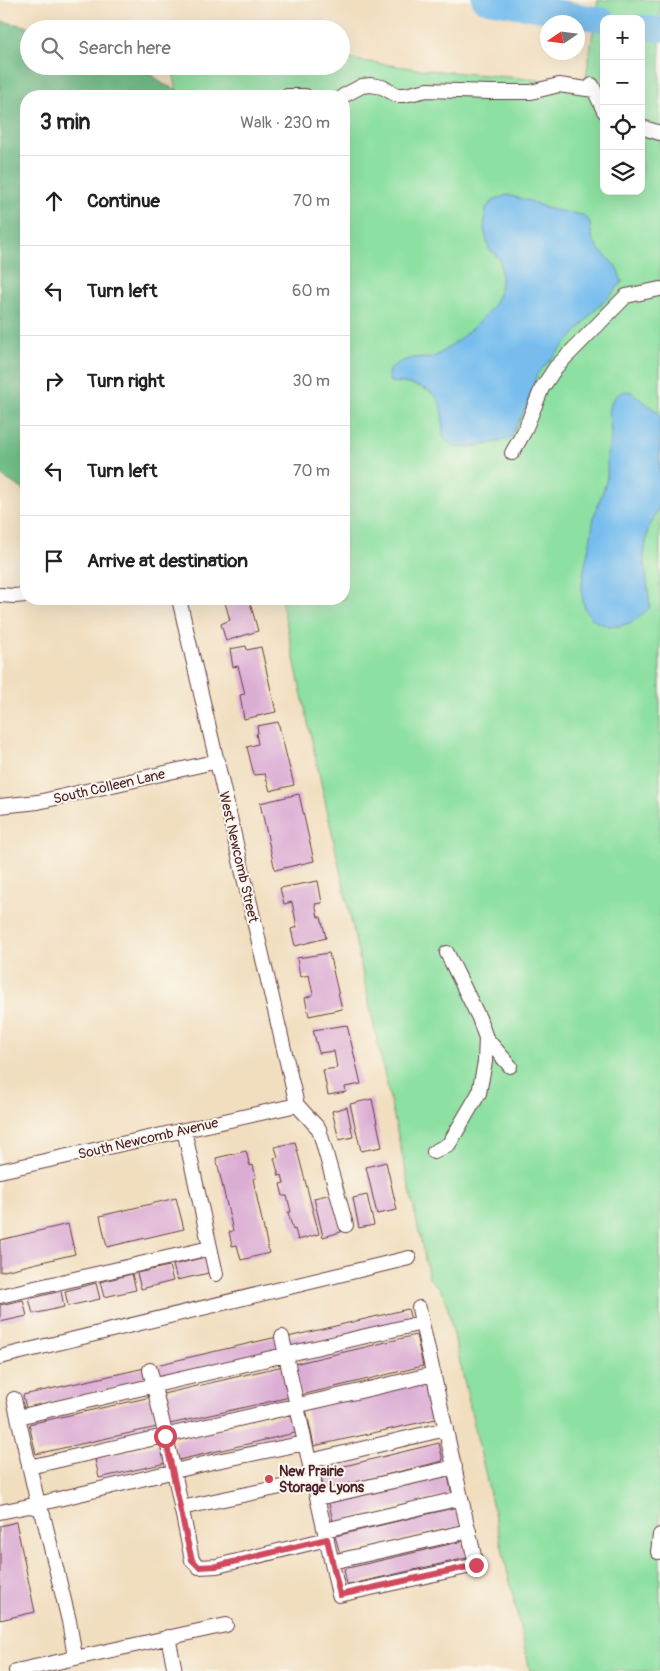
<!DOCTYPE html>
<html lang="en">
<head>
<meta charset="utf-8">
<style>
	:root { --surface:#fff; --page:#f2f2f2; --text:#222; --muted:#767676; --line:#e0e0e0 }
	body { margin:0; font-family:Pangolin,sans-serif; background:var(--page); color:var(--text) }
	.controls { position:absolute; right:15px; top:15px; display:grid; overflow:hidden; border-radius:10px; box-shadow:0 5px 20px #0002 }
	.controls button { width:45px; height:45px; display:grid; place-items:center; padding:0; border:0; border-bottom:1px solid var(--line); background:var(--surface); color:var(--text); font:25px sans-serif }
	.compass { position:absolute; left:540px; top:15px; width:45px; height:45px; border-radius:50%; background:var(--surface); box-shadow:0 5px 20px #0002; rotate:257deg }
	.stop { position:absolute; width:15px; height:15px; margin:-11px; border:4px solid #d1495b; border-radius:50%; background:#fff }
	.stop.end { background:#d1495b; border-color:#fff; box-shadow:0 1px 5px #0008 }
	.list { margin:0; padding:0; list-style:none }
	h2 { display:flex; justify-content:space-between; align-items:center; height:65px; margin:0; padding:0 20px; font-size:21px }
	h2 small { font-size:16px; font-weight:400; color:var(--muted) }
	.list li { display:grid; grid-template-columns:32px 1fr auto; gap:15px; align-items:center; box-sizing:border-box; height:90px; padding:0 20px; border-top:1px solid var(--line) }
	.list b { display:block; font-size:19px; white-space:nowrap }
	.list em { font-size:16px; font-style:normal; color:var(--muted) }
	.icon { flex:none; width:28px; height:28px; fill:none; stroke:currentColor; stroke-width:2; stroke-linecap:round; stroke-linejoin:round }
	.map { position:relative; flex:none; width:660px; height:1671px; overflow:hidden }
	.search { position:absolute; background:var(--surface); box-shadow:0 5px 20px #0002; left:20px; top:20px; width:330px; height:55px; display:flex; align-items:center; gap:12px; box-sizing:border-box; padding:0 18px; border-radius:28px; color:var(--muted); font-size:19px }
	.panel { position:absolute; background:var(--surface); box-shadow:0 5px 20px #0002; left:20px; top:90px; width:330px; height:515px; border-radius:20px }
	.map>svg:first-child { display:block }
	.green { fill:#8ce0a1; stroke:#6b8066; fill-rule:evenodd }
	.forest { fill:#71be87; stroke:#5e6e59 }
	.water { fill:#76bdee; stroke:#606e8c }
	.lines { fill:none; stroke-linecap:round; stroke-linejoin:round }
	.river { stroke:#76bdee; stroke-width:25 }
	.building { fill:#dcadd4 }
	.minor-casing { stroke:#633c41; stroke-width:16 }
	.minor { stroke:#fff; stroke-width:14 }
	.route { stroke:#d1495b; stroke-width:6 }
	.poi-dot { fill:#d1495b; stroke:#fbf7ec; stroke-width:2 }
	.labels { text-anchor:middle; stroke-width:4; stroke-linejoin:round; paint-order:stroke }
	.street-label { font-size:14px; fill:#4a1f2b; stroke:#fbf7ec }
	.poi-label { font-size:14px; font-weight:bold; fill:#4a1f2b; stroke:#fbf7ec; text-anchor:start }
</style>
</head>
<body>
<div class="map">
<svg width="660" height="1671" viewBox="0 0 660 1671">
	<rect width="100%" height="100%" fill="#fbf7ec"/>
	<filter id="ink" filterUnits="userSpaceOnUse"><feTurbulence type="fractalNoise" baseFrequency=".02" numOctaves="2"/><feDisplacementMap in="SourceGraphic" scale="10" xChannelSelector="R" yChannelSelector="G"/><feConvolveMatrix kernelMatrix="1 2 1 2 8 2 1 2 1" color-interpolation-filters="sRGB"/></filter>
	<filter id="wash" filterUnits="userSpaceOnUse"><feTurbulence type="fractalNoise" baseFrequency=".0096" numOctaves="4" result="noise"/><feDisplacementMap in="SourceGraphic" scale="20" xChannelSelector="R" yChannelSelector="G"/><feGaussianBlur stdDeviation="1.12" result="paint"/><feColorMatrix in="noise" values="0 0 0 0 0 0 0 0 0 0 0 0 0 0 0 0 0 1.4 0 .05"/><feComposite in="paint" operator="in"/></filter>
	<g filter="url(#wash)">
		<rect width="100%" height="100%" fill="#f1debf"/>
		<path class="green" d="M598 0H660V1671H530L447 1305 440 1289 429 1278 281 599H344V96H178L172 66H341V58L418 69 585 84ZM604 19H641V191H604Z"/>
		<path class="forest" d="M0 21 42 29H29V66H139L146 69 163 84 177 90 178 96H26V491L0 475Z"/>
		<path class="water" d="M507 195 530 201 549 209 583 215 590 222C591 248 601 249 616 267 619 271 620 277 622 282L612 294 592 313 573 336 537 374 528 403 510 439C498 442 463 451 453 446 449 444 446 440 443 438 443 428 443 407 438 399 427 385 405 383 390 382L388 373C392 364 404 360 414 358 420 357 427 360 433 357 448 351 488 316 496 301 503 288 501 273 500 259L489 249 484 229 486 208 494 200Z
			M625 391 631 392 660 414V505L648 530 644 555 650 607C641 617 627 628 611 626 571 621 582 578 588 551 592 537 592 521 597 507 600 498 604 490 606 482 608 473 607 465 607 455 608 449 611 443 611 437 611 420 603 398 625 391Z"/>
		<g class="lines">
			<path class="river" d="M484 0 604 20
				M641 27 660 30"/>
		</g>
		<g id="blocks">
			<path class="building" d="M224 599H249L258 631 226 641 221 624 230 620Z
				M246 646 247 650 261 647 276 712 244 719 240 695 245 694 238 666 233 667 230 649Z
				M278 722 294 785 270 791 265 774 254 775 247 747 258 744 256 734 258 733 257 726Z
				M299 794 314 861 275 870 260 803Z
				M318 881 322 903 315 904 318 917H321L326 938 295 946 291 929 297 927 292 902 284 904 280 888Z
				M329 953 342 1009 309 1016 305 998 313 995 309 975 300 977 297 958Z
				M347 1025 361 1084 345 1087 346 1092 328 1095 323 1070 337 1068 334 1051 319 1053 313 1030Z
				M372 1099 382 1147 361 1151 350 1104Z
				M347 1107 353 1137 339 1140 332 1111Z
				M295 1142 319 1234 298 1240 295 1229 293 1230 288 1212H291L287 1196H283L280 1184 284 1183 282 1175 279 1176 274 1158 278 1157 275 1147Z
				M246 1151 250 1166 253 1165 256 1178 253 1179 269 1253 241 1260 237 1245 232 1246 229 1232 233 1231 216 1158Z
				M386 1162 397 1210 377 1214 366 1167Z
				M332 1194 341 1232 323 1237 314 1198Z
				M367 1195 374 1225 359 1228 353 1198Z
				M176 1198 184 1229 107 1247 100 1216Z
				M68 1224 75 1254 0 1272V1240Z
				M205 1257 209 1273 177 1280 173 1265Z
				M169 1266 173 1281 141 1289 137 1273Z
				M132 1274 136 1290 104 1297 100 1282Z
				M96 1283 100 1299 68 1306 65 1291Z
				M61 1291 64 1307 33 1314 29 1299Z
				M23 1300 27 1316 0 1322V1305Z
				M408 1309 411 1320 291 1347 288 1337Z
				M416 1335 423 1366 301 1395 294 1364Z
				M277 1337 280 1350 159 1377 156 1365Z
				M283 1366 290 1397 170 1424 163 1394Z
				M145 1368 148 1380 26 1408 23 1395Z
				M428 1382 436 1419 314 1446 306 1409Z
				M151 1397 157 1427 36 1454 29 1424Z
				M295 1413 299 1432 179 1460 174 1441Z
				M439 1443 443 1461 324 1490 320 1472Z
				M161 1444 166 1463 99 1478 95 1459Z
				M448 1476 452 1494 333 1522 329 1503Z
				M457 1507 461 1525 340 1554 335 1536Z
				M16 1522 35 1612 0 1620V1526Z
				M463 1541 467 1558 347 1585 344 1569Z"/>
		</g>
	</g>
	<g filter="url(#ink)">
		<use href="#blocks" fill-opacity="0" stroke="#633c41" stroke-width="1"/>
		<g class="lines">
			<g class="minor-casing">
				<path id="minor" d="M592 85 604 111
					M287 96H305
					M343 96 362 86 371 85 382 87 397 95H405L427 90 489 92H531L559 85 594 90
					M641 127 660 133
					M512 453 524 432 542 388 556 367 626 296 660 289
					M0 595 14 596 26 595
					M179 599 297 1105
					M0 806 38 802 218 761
					M486 1038 510 1066
					M297 1105 319 1129 346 1225
					M184 1130 216 1274
					M434 1152 449 1144 479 1093 485 1062 486 1038 479 1018 447 953
					M0 1171 297 1105
					M0 1296 210 1248
					M419 1308 422 1323
					M282 1337 305 1443
					M0 1357 409 1258
					M150 1370 174 1471 192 1560 199 1567 217 1566 327 1539
					M14 1399 18 1417
					M310 1461 446 1429
					M29 1467 434 1374
					M318 1498 455 1467
					M29 1506 38 1504 212 1462 305 1443 339 1595 476 1565 422 1323 18 1417 38 1504
					M181 1508 314 1480
					M0 1512 29 1506 39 1508 43 1515 69 1621 75 1657
					M325 1530 461 1498
					M660 1535 658 1552 660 1550
					M332 1562 469 1531
					M168 1637 175 1671
					M16 1671 226 1625"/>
			</g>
			<use href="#minor" class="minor"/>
		</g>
	</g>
	<g class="lines" filter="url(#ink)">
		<path class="route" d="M165 1436 187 1540 192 1560 199 1567 217 1566 327 1539 340 1595 476 1565"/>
	</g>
	<circle class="poi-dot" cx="269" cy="1479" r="5"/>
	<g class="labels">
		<g class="street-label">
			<text transform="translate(109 786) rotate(-13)" y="5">South Colleen Lane</text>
			<text transform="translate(239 857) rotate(77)" y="5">West Newcomb Street</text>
			<text transform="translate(148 1138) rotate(-13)" y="5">South Newcomb Avenue</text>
		</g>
		<g class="poi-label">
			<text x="279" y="1476">New Prairie<tspan x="279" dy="16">Storage Lyons</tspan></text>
		</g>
	</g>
</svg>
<div class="controls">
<button>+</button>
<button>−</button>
<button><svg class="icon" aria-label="locate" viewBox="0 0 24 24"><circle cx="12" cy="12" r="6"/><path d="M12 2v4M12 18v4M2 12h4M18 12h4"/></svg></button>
<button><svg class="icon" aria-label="layers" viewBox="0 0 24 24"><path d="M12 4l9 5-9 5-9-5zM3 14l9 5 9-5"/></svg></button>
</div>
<svg class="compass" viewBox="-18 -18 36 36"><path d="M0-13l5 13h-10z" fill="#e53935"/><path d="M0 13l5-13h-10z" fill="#767676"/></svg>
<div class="stop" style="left:165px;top:1436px"></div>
<div class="stop end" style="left:476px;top:1565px"></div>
<div class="search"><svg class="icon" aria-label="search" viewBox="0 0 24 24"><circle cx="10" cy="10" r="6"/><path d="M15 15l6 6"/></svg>Search here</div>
<section class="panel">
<h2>3 min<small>Walk · 230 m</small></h2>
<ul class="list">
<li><svg class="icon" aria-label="ahead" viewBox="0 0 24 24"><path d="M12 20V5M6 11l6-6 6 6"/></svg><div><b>Continue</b></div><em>70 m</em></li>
<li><svg class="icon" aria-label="left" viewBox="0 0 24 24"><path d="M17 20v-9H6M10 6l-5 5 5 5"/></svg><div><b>Turn left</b></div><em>60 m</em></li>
<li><svg class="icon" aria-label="right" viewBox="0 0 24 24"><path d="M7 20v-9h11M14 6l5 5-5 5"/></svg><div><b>Turn right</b></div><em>30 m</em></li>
<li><svg class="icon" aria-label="left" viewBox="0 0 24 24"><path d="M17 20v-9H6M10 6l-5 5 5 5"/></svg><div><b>Turn left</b></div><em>70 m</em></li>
<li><svg class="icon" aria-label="arrive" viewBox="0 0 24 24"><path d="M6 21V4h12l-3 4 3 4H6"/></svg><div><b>Arrive at destination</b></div></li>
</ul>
</section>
</div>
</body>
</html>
